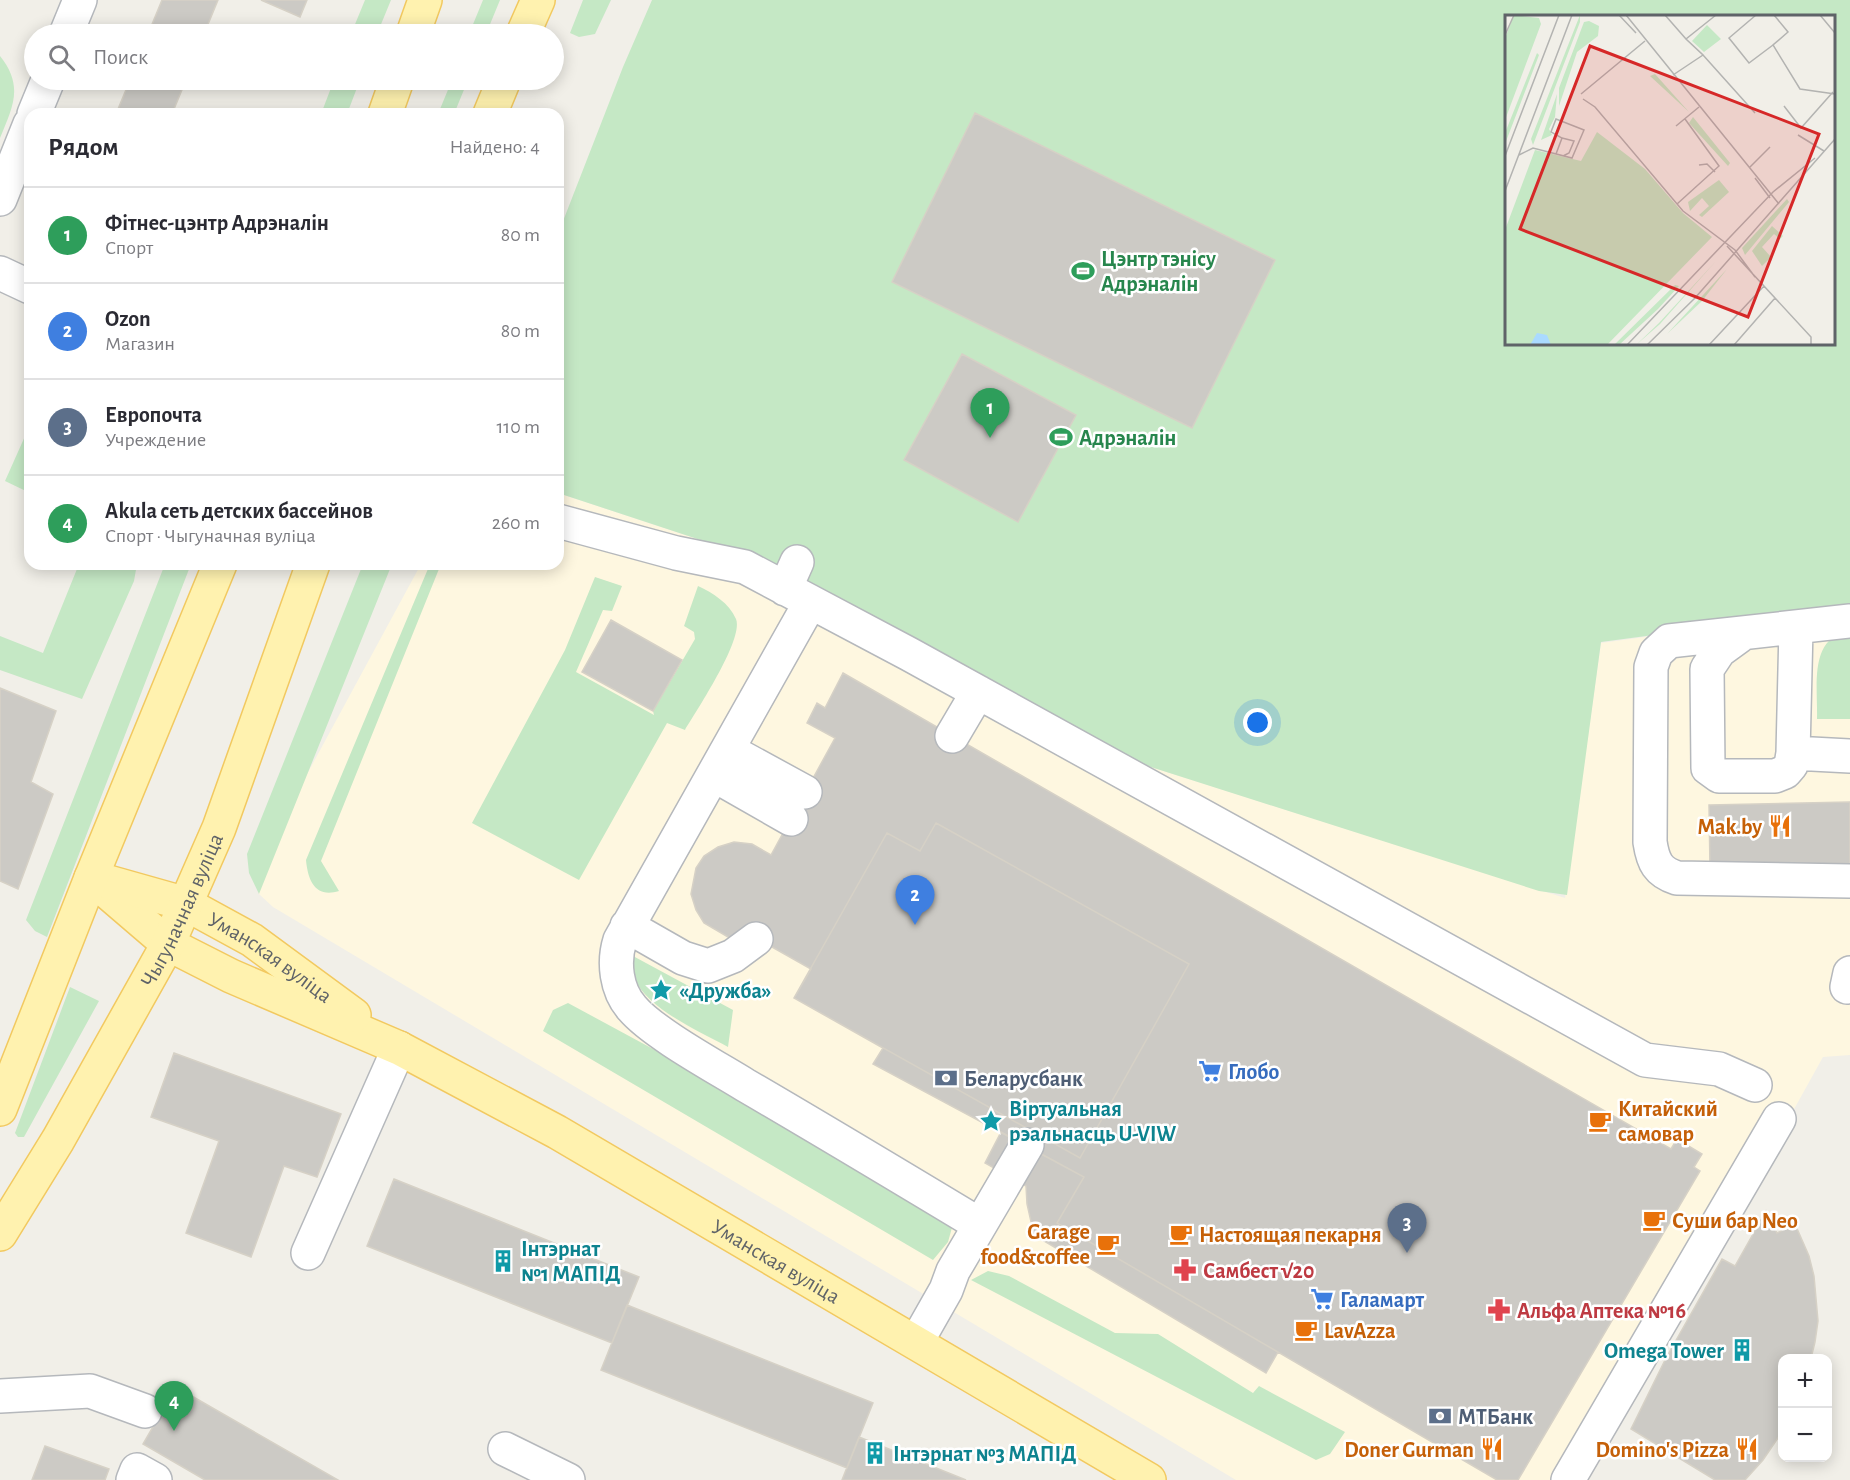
<!DOCTYPE html>
<html lang="ru">
<head>
<meta charset="utf-8">
<style>
	:root { --surface:#fff; --page:#f2f2f3; --text:#2b2b33; --muted:#7c7c81; --line:#e1e1e2; --accent:#ea4335 }
	body { margin:0; font-family:"Alegreya Sans",sans-serif; background:var(--page); color:var(--text) }
	.controls { position:absolute; right:18px; bottom:18px; display:grid; overflow:hidden; border-radius:12px; box-shadow:0 3px 15px #0003 }
	.controls button { width:54px; height:54px; display:grid; place-items:center; padding:0; border:0; border-bottom:2px solid var(--line); background:var(--surface); color:var(--text); font:30px sans-serif }
	.you { position:absolute; left:1258px; top:723px; width:21px; height:21px; margin:-15px; border:4px solid #fff; border-radius:50%; background:#1a73e8; box-shadow:0 0 0 9px #1a73e833 }
	.badge { display:grid; place-items:center; width:39px; height:39px; border-radius:50%; background:var(--accent); color:#fff; font-size:20px; font-weight:700 }
	.pin { position:absolute; translate:-50% -50px; filter:drop-shadow(0 2px 3px #0008) }
	.pin::after { content:''; position:absolute; top:32px; width:21px; height:18px; background:inherit; clip-path:polygon(0 0,100% 0,50% 100%) }
	.list { margin:0; padding:0; list-style:none }
	h2 { display:flex; justify-content:space-between; align-items:center; height:78px; margin:0; padding:0 24px; font-size:26px }
	h2 small { font-size:20px; font-weight:400; color:var(--muted) }
	.list li { display:grid; grid-template-columns:39px 1fr auto; gap:18px; align-items:center; box-sizing:border-box; height:96px; padding:0 24px; border-top:2px solid var(--line) }
	.list b { display:block; font-size:22px; white-space:nowrap }
	.list p { margin:0; font-size:20px; white-space:nowrap; color:var(--muted) }
	.list em { font-size:20px; font-style:normal; color:var(--muted) }
	.icon { flex:none; width:33px; height:33px; fill:none; stroke:currentColor; stroke-width:2; stroke-linecap:round; stroke-linejoin:round }
	.map { position:relative; flex:none; width:1850px; height:1480px; overflow:hidden }
	.search { position:absolute; background:var(--surface); box-shadow:0 3px 15px #0003; left:24px; top:24px; width:540px; height:66px; display:flex; align-items:center; gap:15px; box-sizing:border-box; padding:0 21px; border-radius:33px; color:var(--muted); font-size:22px }
	.panel { position:absolute; background:var(--surface); box-shadow:0 3px 15px #0003; left:24px; top:108px; width:540px; height:462px; border-radius:18px }
	.map>svg:first-child { display:block }
	.commercial { fill:#fef7e0 }
	.green { fill:#c5e8c5; fill-rule:evenodd }
	.building { fill:#cccac5; stroke:#d6d1c6; stroke-width:1.5 }
	.lines { fill:none; stroke-linecap:round; stroke-linejoin:round }
	.minor-casing { stroke:#b5b8bc; stroke-width:36 }
	.major-casing { stroke:#f2c960; stroke-width:36 }
	.minor { stroke:#fff; stroke-width:33 }
	.major { stroke:#fff2af; stroke-width:33 }
	.labels { text-anchor:middle; stroke-width:5; stroke-linejoin:round; paint-order:stroke }
	.leisure-label { font-size:22px; font-weight:bold; fill:#27864d; stroke:#fff; text-anchor:start }
	.food-label { font-size:22px; font-weight:bold; fill:#c56008; stroke:#fff; text-anchor:end }
	.street-label { font-size:22px; fill:#5f6368; stroke:#fff }
	.culture-label { font-size:22px; font-weight:bold; fill:#0d838f; stroke:#fff; text-anchor:start }
	.shop-label { font-size:22px; font-weight:bold; fill:#366cbe; stroke:#fff; text-anchor:start }
	.service-label { font-size:22px; font-weight:bold; fill:#4e5e75; stroke:#fff; text-anchor:start }
	.health-label { font-size:22px; font-weight:bold; fill:#be3a42; stroke:#fff; text-anchor:start }
	.inset-road { fill:none; stroke:#b3b3b1; stroke-width:1.5 }
	.view { fill:#d62828; fill-opacity:0.15; stroke:#d62828; stroke-width:3 }
	.inset-edge { fill:none; stroke:#5f6368; stroke-width:3 }
</style>
</head>
<body>
<div class="map">
<svg width="1850" height="1480" viewBox="0 0 1850 1480">
	<rect width="100%" height="100%" fill="#f1efe8"/>
	<path class="commercial" d="M558 493 746 555 1132 761 1565 898 1601 643 1850 609V1055L1823 1057 1588 1480H1236L273 907 259 894 254 872 421 564H558Z"/>
	<path class="green" d="M365 0H391L377 34H351Z
		M483 0H500L486 34H469Z
		M583 0H611L595 34 579 37 570 33Z
		M652 0H1850V609L1601 642 1567 895 1539 891 1132 761 746 555 558 493V234L623 67ZM1506 16H1834V344H1506Z
		M0 56C24 86 13 106 0 138Z
		M334 80H360L347 114H321Z
		M452 80H468L454 114H438Z
		M30 425V493L5 481Z
		M79 564H137L134 581 82 699 0 670V636L43 653Z
		M165 564H191L47 937 35 931 26 920Z
		M363 564H392L259 894 249 873 247 854Z
		M430 564H441L321 861 339 891C316 898 308 882 306 860Z
		M595 577 622 586 612 611 603 610 576 672 654 715 653 711 695 639 694 632 684 626 698 586C713 593 729 603 736 619 744 639 697 710 685 730L667 723 579 880 472 823 565 650Z
		M1850 631V719H1817C1818 687 1808 637 1850 631Z
		M633 956 733 1010 728 1047C701 1032 647 1009 635 979 632 974 633 963 633 956Z
		M70 987 99 1001 24 1137H18L15 1133Z
		M568 1003 940 1204 953 1224 948 1242 933 1260 543 1031 553 1010Z
		M988 1271 1009 1276 1115 1333 1158 1334 1253 1393 1259 1386 1345 1432 1330 1454 1316 1460 971 1280Z"/>
	<path class="building" d="M162 0H218L204 34H148Z
		M261 0H307L300 17Z
		M130 80H186L172 114H116Z
		M975 113 1275 260 1192 428 892 282Z
		M962 354 1076 415 1018 522 904 460Z
		M611 620 682 660 653 711 582 672Z
		M843 673 1671 1149 1677 1139 1702 1154 1694 1167 1700 1171 1518 1480H1497L1057 1223 1084 1177 873 1064 883 1048 794 998 811 969 765 943 728 937 704 923 696 910 691 894 696 868 704 856 718 847 734 842 752 844 771 855 835 738 807 723 817 703 825 708Z
		M0 688 56 711 31 782 53 794 18 889 0 881Z
		M1850 802V866L1710 868 1709 805Z
		M936 823 1189 964 1080 1158 794 998 887 833 920 851Z
		M174 1053 341 1114 317 1177 284 1166 251 1257 186 1233 219 1141 151 1117Z
		M1001 1132 1084 1177 1057 1223 1278 1352 1266 1373 1034 1235 1027 1204 1026 1186 985 1163Z
		M394 1179 639 1277 612 1343 367 1246Z
		M1766 1211 1777 1233 1795 1224 1809 1256 1814 1276 1818 1321 1815 1342 1811 1358H1782V1432L1763 1460 1745 1480H1715L1631 1429 1666 1358 1722 1259 1735 1266Z
		M627 1305 873 1403 847 1468 601 1370Z
		M176 1387 338 1480H205L143 1444Z
		M859 1437 966 1480H842Z
		M45 1446 109 1469 105 1480H32Z"/>
	<g class="lines">
		<g class="minor-casing">
			<path id="minor" d="M66 34 80 0
				M34 114 48 80
				M0 199 30 124
				M0 273 30 287
				M558 521 676 553 745 567 909 654 1645 1060 1719 1069 1755 1085
				M785 589 797 562
				M810 603 620 940C613 962 616 990 632 1008 653 1033 716 1067 745 1085 824 1131 902 1178 980 1225
				M1850 621 1669 641 1656 653 1651 667 1650 842C1653 862 1658 872 1677 878L1850 881
				M1796 628 1793 753 1850 756
				M1741 635 1719 651 1707 669 1708 768 1719 776H1775L1785 772 1791 765 1793 753
				M952 736 978 692
				M728 750 805 792
				M714 775 791 819
				M627 926 683 958 708 966 733 956 756 939
				M1847 987 1850 973
				M308 1253 399 1048
				M917 1341 946 1290 953 1271 1027 1145
				M0 1396 90 1391 145 1411
				M505 1449 568 1480
				M133 1480 137 1470 155 1480
				M1568 1480 1779 1119"/>
		</g>
		<g class="major-casing">
			<g id="major">
				<path d="M413 34 425 0"/>
				<path d="M523 34 538 0"/>
				<path d="M385 114 397 80"/>
				<path d="M490 114 504 80"/>
				<path id="s1" d="M91 878 168 944 231 976 399 1048 557 1132 1149 1480"/>
				<path id="s2" d="M101 880 186 904 252 940 354 1015"/>
				<path d="M0 1109 91 878 220 564"/>
				<path id="s3" d="M0 1234 58 1140 168 944 219 828 313 564"/>
			</g>
		</g>
		<use href="#minor" class="minor"/>
		<use href="#major" class="major"/>
	</g>
	<defs>
		<g id="stadium-bare" transform="scale(1.8)"><path d="M0-5a6.5 5 0 1 0 0 10a6.5 5 0 1 0 0-10ZM-3.5-1.8h7v3.6h-7Z" fill="#2e9e5b" stroke="#fff" stroke-width="2.5" paint-order="stroke"/></g>
		<g id="restaurant-bare" transform="scale(1.8)"><path d="M-5-6h1v4h1v-4h1v4h1v-4h1v5L-1.5 .5V6h-2V.5L-5-1ZM5-6V6H3V1.5H1.5Q1.5-4 5-6Z" fill="#e8710a" stroke="#fff" stroke-width="2.5" paint-order="stroke"/></g>
		<g id="sight-bare" transform="scale(1.8)"><path d="M0-6L1.8-2.2L6-1.7L2.9 1.2L3.7 5.4L0 3.3L-3.7 5.4L-2.9 1.2L-6-1.7L-1.8-2.2Z" fill="#0f9aa8" stroke="#fff" stroke-width="2.5" paint-order="stroke"/></g>
		<g id="supermarket-bare" transform="scale(1.8)"><path d="M-6-5.5h2.5l.6 2H6L4.5 2H-2.5L-4.4-4H-6ZM-1.5 3.2a1.3 1.3 0 1 0 .1 0ZM3 3.2a1.3 1.3 0 1 0 .1 0Z" fill="#3f7fe0" stroke="#fff" stroke-width="2.5" paint-order="stroke"/></g>
		<g id="bank-bare" transform="scale(1.8)"><path d="M-6-4H6V4H-6ZM0-2.3a2.3 2.3 0 1 0 0 4.6a2.3 2.3 0 1 0 0-4.6Z" fill="#5c6f8a" stroke="#fff" stroke-width="2.5" paint-order="stroke"/></g>
		<g id="cafe-bare" transform="scale(1.8)"><path d="M-5.5-4.5H6V0H3Q3 3.5 0 3.5H-2.5Q-5.5 3.5-5.5 0ZM3-3.2v2h1.7v-2ZM-6 4.5H4V6H-6Z" fill="#e8710a" stroke="#fff" stroke-width="2.5" paint-order="stroke"/></g>
		<g id="building-bare" transform="scale(1.8)"><path d="M-4-6H4V6H1V3H-1V6H-4ZM-2.5-4.3h1.7v1.8h-1.7ZM.8-4.3h1.7v1.8H.8ZM-2.5-1h1.7V.8h-1.7ZM.8-1h1.7V.8H.8Z" fill="#0f9aa8" stroke="#fff" stroke-width="2.5" paint-order="stroke"/></g>
		<g id="pharmacy-bare" transform="scale(1.8)"><path d="M-2-6h4v4h4v4h-4v4h-4v-4h-4v-4h4Z" fill="#e0444e" stroke="#fff" stroke-width="2.5" paint-order="stroke"/></g>
	</defs>
	<g fill-rule="evenodd">
		<use href="#stadium-bare" x="1083" y="271"/>
		<use href="#stadium-bare" x="1061" y="437"/>
		<use href="#restaurant-bare" x="1780" y="826"/>
		<use href="#sight-bare" x="661" y="990"/>
		<use href="#supermarket-bare" x="1210" y="1071"/>
		<use href="#bank-bare" x="946" y="1078"/>
		<use href="#sight-bare" x="991" y="1121"/>
		<use href="#cafe-bare" x="1600" y="1121"/>
		<use href="#cafe-bare" x="1654" y="1220"/>
		<use href="#cafe-bare" x="1181" y="1234"/>
		<use href="#cafe-bare" x="1108" y="1244"/>
		<use href="#building-bare" x="503" y="1261"/>
		<use href="#pharmacy-bare" x="1185" y="1270"/>
		<use href="#supermarket-bare" x="1322" y="1299"/>
		<use href="#pharmacy-bare" x="1499" y="1310"/>
		<use href="#cafe-bare" x="1306" y="1330"/>
		<use href="#building-bare" x="1742" y="1350"/>
		<use href="#bank-bare" x="1440" y="1416"/>
		<use href="#restaurant-bare" x="1492" y="1449"/>
		<use href="#restaurant-bare" x="1747" y="1449"/>
		<use href="#building-bare" x="875" y="1453"/>
	</g>
	<g class="labels">
		<g class="leisure-label">
			<text x="1101" y="266">Цэнтр тэнісу<tspan x="1101" dy="25">Адрэналін</tspan></text>
			<text x="1079" y="445">Адрэналін</text>
		</g>
		<g class="food-label">
			<text x="1762" y="834">Mak.by</text>
			<text x="1618" y="1116" text-anchor="start">Китайский<tspan x="1618" dy="25">самовар</tspan></text>
			<text x="1672" y="1228" text-anchor="start">Суши бар Neo</text>
			<text x="1090" y="1239">Garage<tspan x="1090" dy="25">food&amp;coffee</tspan></text>
			<text x="1199" y="1242" text-anchor="start">Настоящая пекарня</text>
			<text x="1324" y="1338" text-anchor="start">LavAzza</text>
			<text x="1474" y="1457">Doner Gurman</text>
			<text x="1729" y="1457">Domino's Pizza</text>
		</g>
		<g class="street-label">
			<text dy="8" stroke="none"><textPath href="#s3" startOffset="372">Чыгуначная вуліца</textPath></text>
			<text dy="8" stroke="none"><textPath href="#s2" startOffset="188">Уманская вуліца</textPath></text>
			<text dy="8" stroke="none"><textPath href="#s1" startOffset="788">Уманская вуліца</textPath></text>
		</g>
		<g class="culture-label">
			<text x="679" y="998">«Дружба»</text>
			<text x="1009" y="1116">Віртуальная<tspan x="1009" dy="25">рэальнасць U-VIW</tspan></text>
			<text x="521" y="1256">Інтэрнат<tspan x="521" dy="25">№1 МАПІД</tspan></text>
			<text x="1724" y="1358" text-anchor="end">Omega Tower</text>
			<text x="893" y="1461">Інтэрнат №3 МАПІД</text>
		</g>
		<g class="shop-label">
			<text x="1228" y="1079">Глобо</text>
			<text x="1340" y="1307">Галамарт</text>
		</g>
		<g class="service-label">
			<text x="964" y="1086">Беларусбанк</text>
			<text x="1458" y="1424">МТБанк</text>
		</g>
		<g class="health-label">
			<text x="1203" y="1278">Самбест √20</text>
			<text x="1517" y="1318">Альфа Аптека №16</text>
		</g>
	</g>
	<g transform="translate(1505 15)">
		<rect width="330" height="330" fill="#f1efe8"/>
		<path d="M9 0 34 3 36 9 0 105V23ZM75 0V7L28 130 26 124ZM84 6 94 11 93 21 72 37 54 91V73L79 7ZM202 10 216 24 199 37 187 26ZM32 38 34 40 0 129V118ZM150 59 184 97 145 61ZM52 79 50 102 44 114 47 120 36 125ZM188 102 225 148 223 151 184 108ZM92 117 140 154 178 198 207 222 102 330H0V215L30 135 76 146ZM214 165 224 177 197 202 194 200 204 191 197 183 185 196 183 187ZM282 184 284 187 240 240 237 233ZM267 211 278 221 275 224 269 219 257 232 266 242 257 251 247 236ZM211 246 155 309 131 330 154 308ZM222 254 197 286 162 319ZM170 270 174 271 153 294 114 330H109Z" fill="#c5e8c5"/>
		<path d="M32 318 42 320 46 330H25Z" fill="#aadaff"/>
		<path class="inset-road" d="M114 0 131 18M121 0 274 189M160 0 181 24M251 0 224 23 244 48 268 30M269 0 283 17 268 30 295 74 330 79M315 0 330 18M0 20 9 0M198 40 250 98M168 60 198 40 181 24 211 0M76 79 140 26M78 84 90 92 178 196 230 235 250 262M279 91 296 113 328 77M171 111 194 92M293 120 319 136M57 123 69 126 64 138 58 141M14 140 28 133 67 143 79 115 51 104 46 117 57 123 51 139M0 141 54 0M194 150 202 149 210 157M244 153 265 132M250 163 265 183M0 176 67 0M172 189 214 151 180 104M222 231 306 322V330M122 330 268 177 310 143M142 330 190 283 330 124M204 330 259 271M229 330 270 283"/>
		<path class="view" d="M85 31 314 119 243 302 15 214Z"/>
		<rect width="330" height="330" class="inset-edge"/>
	</g>
</svg>
<div class="controls">
<button>+</button>
<button>−</button>
</div>
<div class="you"></div>
<div class="pin badge" style="left:990px;top:438px;background:#2e9e5b">1</div>
<div class="pin badge" style="left:915px;top:925px;background:#3f7fe0">2</div>
<div class="pin badge" style="left:1407px;top:1253px;background:#5c6f8a">3</div>
<div class="pin badge" style="left:174px;top:1431px;background:#2e9e5b">4</div>
<div class="search"><svg class="icon" aria-label="search" viewBox="0 0 24 24"><circle cx="10" cy="10" r="6"/><path d="M15 15l6 6"/></svg>Поиск</div>
<section class="panel">
<h2>Рядом<small>Найдено: 4</small></h2>
<ul class="list">
<li><span class="badge" style="background:#2e9e5b">1</span><div><b>Фітнес-цэнтр Адрэналін</b><p>Спорт</p></div><em>80 m</em></li>
<li><span class="badge" style="background:#3f7fe0">2</span><div><b>Ozon</b><p>Магазин</p></div><em>80 m</em></li>
<li><span class="badge" style="background:#5c6f8a">3</span><div><b>Европочта</b><p>Учреждение</p></div><em>110 m</em></li>
<li><span class="badge" style="background:#2e9e5b">4</span><div><b>Akula сеть детских бассейнов</b><p>Спорт · Чыгуначная вуліца</p></div><em>260 m</em></li>
</ul>
</section>
</div>
</body>
</html>
